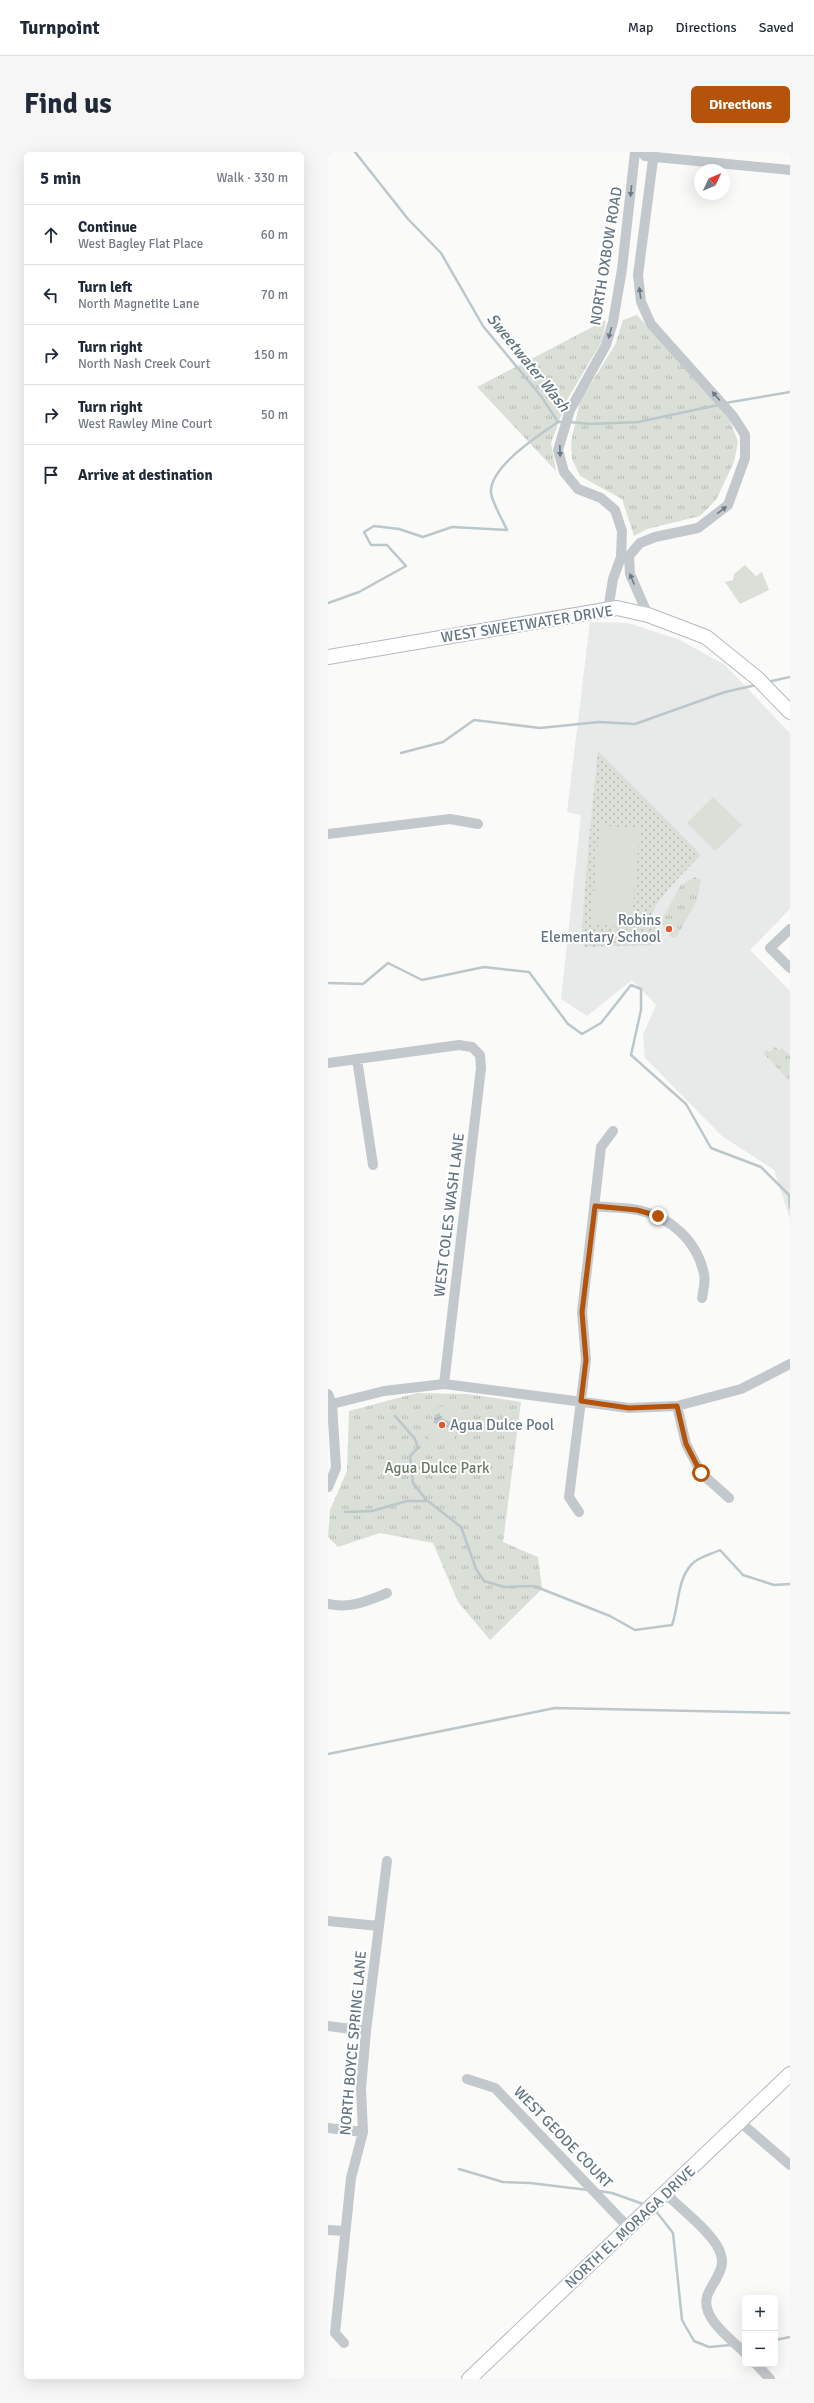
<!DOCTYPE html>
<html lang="en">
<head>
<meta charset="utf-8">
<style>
	:root { --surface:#fff; --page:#f6f6f7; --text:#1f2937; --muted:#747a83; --line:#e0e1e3; --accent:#b45309 }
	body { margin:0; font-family:Signika,sans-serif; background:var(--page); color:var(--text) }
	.controls { position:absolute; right:12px; bottom:12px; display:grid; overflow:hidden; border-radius:6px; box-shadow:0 4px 16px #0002 }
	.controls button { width:36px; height:36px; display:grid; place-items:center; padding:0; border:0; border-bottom:1px solid var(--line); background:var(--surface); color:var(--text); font:20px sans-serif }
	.compass { position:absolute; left:366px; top:12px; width:36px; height:36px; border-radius:50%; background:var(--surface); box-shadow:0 4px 16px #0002; rotate:46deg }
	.stop { position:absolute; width:12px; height:12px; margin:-9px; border:3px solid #b45309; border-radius:50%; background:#fff }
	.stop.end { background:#b45309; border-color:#fff; box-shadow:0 1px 4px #0008 }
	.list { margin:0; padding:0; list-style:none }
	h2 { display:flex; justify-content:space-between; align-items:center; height:52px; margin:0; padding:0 16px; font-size:17px }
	h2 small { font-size:13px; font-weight:400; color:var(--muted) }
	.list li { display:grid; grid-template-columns:26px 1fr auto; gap:12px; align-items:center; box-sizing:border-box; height:60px; padding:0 16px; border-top:1px solid var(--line) }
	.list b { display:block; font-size:15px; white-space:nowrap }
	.list p { margin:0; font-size:13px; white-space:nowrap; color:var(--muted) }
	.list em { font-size:13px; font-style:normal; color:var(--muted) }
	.icon { flex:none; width:22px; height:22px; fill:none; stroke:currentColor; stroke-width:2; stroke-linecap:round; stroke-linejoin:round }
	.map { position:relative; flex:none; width:462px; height:2227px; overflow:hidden; border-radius:6px }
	header { display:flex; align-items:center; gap:24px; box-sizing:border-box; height:56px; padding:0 20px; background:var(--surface); border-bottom:1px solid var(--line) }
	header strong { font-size:19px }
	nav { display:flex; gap:22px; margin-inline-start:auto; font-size:14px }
	.intro { display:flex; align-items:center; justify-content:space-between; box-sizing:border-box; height:96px; padding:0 24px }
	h1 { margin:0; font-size:28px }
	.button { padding:10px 18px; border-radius:6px; background:var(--accent); color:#fff; font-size:14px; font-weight:700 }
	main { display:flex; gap:24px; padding:0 24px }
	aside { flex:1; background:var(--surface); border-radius:6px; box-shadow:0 4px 16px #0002 }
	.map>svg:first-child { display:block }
	.built { fill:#e8e9e9 }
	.grass { fill:url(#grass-dots) }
	.park { fill:url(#park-tufts) }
	.pitch { fill:#dadfd7 }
	.water { fill:url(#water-waves) }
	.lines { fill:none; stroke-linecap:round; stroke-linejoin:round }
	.stream { stroke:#bbc7cb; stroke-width:2.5 }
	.secondary-casing { stroke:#b3babf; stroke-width:16 }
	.street { stroke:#c3c8cc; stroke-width:10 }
	.secondary { stroke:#fff; stroke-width:14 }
	.oneway { fill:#6a7a87 }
	.route { stroke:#b45309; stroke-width:5 }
	.poi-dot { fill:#e4572e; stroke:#fff; stroke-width:1.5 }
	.labels { text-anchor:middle; stroke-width:4; stroke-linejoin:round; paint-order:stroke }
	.street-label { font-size:15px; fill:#657683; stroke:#fff }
	.poi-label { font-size:15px; fill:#657683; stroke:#fff; text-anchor:end }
	.park-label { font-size:15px; fill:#687a64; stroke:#fff }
	.water-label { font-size:16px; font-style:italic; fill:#60757c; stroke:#fff }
</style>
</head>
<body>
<header>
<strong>Turnpoint</strong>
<nav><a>Map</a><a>Directions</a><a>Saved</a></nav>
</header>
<div class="intro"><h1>Find us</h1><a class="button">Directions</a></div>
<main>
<aside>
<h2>5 min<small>Walk · 330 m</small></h2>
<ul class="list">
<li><svg class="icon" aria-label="ahead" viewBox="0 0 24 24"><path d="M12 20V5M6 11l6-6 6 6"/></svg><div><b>Continue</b><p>West Bagley Flat Place</p></div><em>60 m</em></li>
<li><svg class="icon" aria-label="left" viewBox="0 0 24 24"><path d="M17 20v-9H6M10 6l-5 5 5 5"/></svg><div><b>Turn left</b><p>North Magnetite Lane</p></div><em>70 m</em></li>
<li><svg class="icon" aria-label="right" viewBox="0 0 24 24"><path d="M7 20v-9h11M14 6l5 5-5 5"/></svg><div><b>Turn right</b><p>North Nash Creek Court</p></div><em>150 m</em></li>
<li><svg class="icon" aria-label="right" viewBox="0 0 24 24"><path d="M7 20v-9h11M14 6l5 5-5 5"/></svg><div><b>Turn right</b><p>West Rawley Mine Court</p></div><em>50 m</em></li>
<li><svg class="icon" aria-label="arrive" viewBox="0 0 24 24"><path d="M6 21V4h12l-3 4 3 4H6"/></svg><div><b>Arrive at destination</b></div></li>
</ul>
</aside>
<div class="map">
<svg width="462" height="2227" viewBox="0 0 462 2227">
	<defs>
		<pattern id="grass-dots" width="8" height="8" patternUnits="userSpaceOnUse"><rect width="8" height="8" fill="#dadfd7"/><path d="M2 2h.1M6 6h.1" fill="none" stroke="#b4b9b4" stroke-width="1.8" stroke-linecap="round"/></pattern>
		<pattern id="park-tufts" width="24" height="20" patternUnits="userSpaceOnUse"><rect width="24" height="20" fill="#dadfd7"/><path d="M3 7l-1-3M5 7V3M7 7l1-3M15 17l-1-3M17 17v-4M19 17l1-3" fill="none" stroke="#b4b9b4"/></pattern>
		<pattern id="water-waves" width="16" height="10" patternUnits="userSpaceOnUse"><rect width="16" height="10" fill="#bbc7cb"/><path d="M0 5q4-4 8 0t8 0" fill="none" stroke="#9ca6aa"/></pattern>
	</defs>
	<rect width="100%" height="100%" fill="#fafaf8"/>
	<path class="built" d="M262 470 300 471 352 488 397 513 462 581V757L422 798 462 839V1067L446 1018 394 984 317 906 315 883 328 853 304 828 259 864 233 847 253 663 239 660Z"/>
	<path class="grass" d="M270 599 373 703C362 714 327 748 324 763 323 770 329 776 332 782L324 793 257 795 253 789 261 687Z"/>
	<path class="park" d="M309 163 401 266 410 290 406 310 388 348 372 364 319 377 306 384 294 347 252 324 244 307 243 290 252 249 287 193 295 168Z
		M278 168 274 189 239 248 223 291 228 319 149 235Z
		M367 725 373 728 369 748 348 786 342 784 333 770 352 734Z
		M447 895 451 898 454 896 462 904 461 928 435 901 439 898 442 900Z
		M89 1241 139 1242 193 1250 175 1390 210 1405 214 1437 162 1488 130 1450 105 1391 52 1381 10 1395 0 1385 2 1358 19 1319 21 1259Z"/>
	<path class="pitch" d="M417 413 428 424 434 420 441 438 412 452 397 430 405 428 406 422Z
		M385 645 414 673 387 699 359 671Z
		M272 673 312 677 303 776 263 772Z
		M113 1254C122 1257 125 1263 133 1266L124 1293 100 1286 101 1282 95 1276 97 1272 103 1269 106 1257Z"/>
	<path class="water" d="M111 1261 115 1267 123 1270 121 1274 116 1277 113 1273 105 1271 107 1263Z"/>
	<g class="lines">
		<path class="stream" d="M27 0 80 67 113 101 155 174 213 244 230 270H236
			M397 251 462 240
			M241 270 263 272 310 270 390 253
			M0 451 31 440 78 414 59 393H43L36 380 46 374 71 377 95 385 124 375 179 378C175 369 164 350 163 341 161 315 211 283 230 270
			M439 530 462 525
			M73 601 115 590 146 568 212 576 271 570 307 572 397 540 428 533
			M0 831 35 832 60 811 94 828 156 815 201 820 240 872 254 882 273 871 303 833 313 837V858L303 903 358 952 383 996 433 1015 461 1043 462 1056
			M67 1264 87 1287 90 1296 82 1304 85 1331 99 1349
			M17 1360 44 1359 79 1349H100L133 1375 148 1417 156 1429 176 1435 206 1434 282 1464 307 1478 344 1473C351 1454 349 1427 364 1412 370 1405 384 1402 392 1398L415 1423 446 1433 462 1432
			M0 1602 227 1556 462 1561
			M131 2017 175 2030 202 2031 260 2038
			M271 2039 284 2041 318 2053
			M327 2058 345 2081 354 2168 366 2189 381 2195 403 2193
			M447 2188 462 2185"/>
		<g class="secondary-casing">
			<path id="secondary" d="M0 505 289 456 320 463 378 485 430 527 462 560
				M141 2227 462 1922"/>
		</g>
		<path class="street" d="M314 0 317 4 462 18
			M280 458 285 427 293 405 294 379 287 358 273 346 250 337 236 320 230 298 242 258 278 193 285 170 294 117 307 0
			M320 463 302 422 301 404 312 391 327 385 370 376 400 353 417 306V283L405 264 323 172 313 150 310 123 326 0
			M0 682 122 667 150 672
			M462 777 442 796 462 816
			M29 907 45 1013
			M0 911 131 893 144 895 152 903 153 916 116 1232
			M267 1054C281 1056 296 1055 310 1058 342 1065 369 1088 376 1122 378 1129 375 1139 374 1146
			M0 1242 4 1252 8 1316 0 1335
			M4 1252 56 1239 116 1232 301 1256 349 1254 413 1237 462 1212
			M349 1254 358 1292 373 1321 401 1346
			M251 1360 241 1345 258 1208 254 1160 273 995 285 979
			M0 1452C22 1457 39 1449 59 1441
			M0 1769 51 1774
			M0 1874 38 1879
			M139 1927 167 1936 301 2076
			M412 1970 462 2013
			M0 1976 35 1980
			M338 2042C352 2056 389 2084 393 2103 396 2112 392 2120 387 2129 384 2134 380 2140 379 2145 373 2166 404 2188 417 2201
			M0 2078 16 2079
			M16 2191 7 2181 23 2026 35 1980 33 1937 38 1879 59 1709
			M428 2212 442 2227"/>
		<use href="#secondary" class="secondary"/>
	</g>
	<defs><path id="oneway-solid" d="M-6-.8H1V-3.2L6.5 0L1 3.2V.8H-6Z"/></defs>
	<g class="oneway">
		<use href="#oneway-solid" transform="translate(303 39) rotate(96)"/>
		<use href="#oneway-solid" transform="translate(312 141) rotate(-97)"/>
		<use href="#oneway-solid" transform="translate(282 181) rotate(106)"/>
		<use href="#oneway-solid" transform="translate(388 244) rotate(-131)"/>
		<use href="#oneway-solid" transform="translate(232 299) rotate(88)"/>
		<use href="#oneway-solid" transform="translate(394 358) rotate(-37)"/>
		<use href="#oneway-solid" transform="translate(304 427) rotate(-112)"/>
	</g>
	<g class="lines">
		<path class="route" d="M330 1064 309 1058 267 1054 254 1160 258 1208 253 1249 301 1256 349 1254 358 1292 373 1321"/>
	</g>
	<g class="poi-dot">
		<circle cx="341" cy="777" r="4"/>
		<circle cx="114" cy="1273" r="4"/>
	</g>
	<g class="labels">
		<g class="street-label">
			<text transform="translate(278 104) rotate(-81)" y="5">NORTH OXBOW ROAD</text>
			<text transform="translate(199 472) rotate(-9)" y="5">WEST SWEETWATER DRIVE</text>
			<text transform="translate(121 1063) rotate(-83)" y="5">WEST COLES WASH LANE</text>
			<text transform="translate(25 1891) rotate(-85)" y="5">NORTH BOYCE SPRING LANE</text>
			<text transform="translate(235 1985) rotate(46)" y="5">WEST GEODE COURT</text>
			<text transform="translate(302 2075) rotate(-43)" y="5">NORTH EL MORAGA DRIVE</text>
		</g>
		<g class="poi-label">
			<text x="333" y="773">Robins<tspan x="333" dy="17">Elementary School</tspan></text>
			<text x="122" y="1278" text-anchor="start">Agua Dulce Pool</text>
		</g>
		<g class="park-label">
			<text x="109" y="1321">Agua Dulce Park</text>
		</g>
		<g class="water-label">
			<text transform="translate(201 210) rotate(51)" y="6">Sweetwater Wash</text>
		</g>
	</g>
</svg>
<div class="controls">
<button>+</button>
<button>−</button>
</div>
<svg class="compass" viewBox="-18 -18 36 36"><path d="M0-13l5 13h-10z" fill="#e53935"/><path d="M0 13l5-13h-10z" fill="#747a83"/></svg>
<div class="stop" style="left:373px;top:1321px"></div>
<div class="stop end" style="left:330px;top:1064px"></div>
</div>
</main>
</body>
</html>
